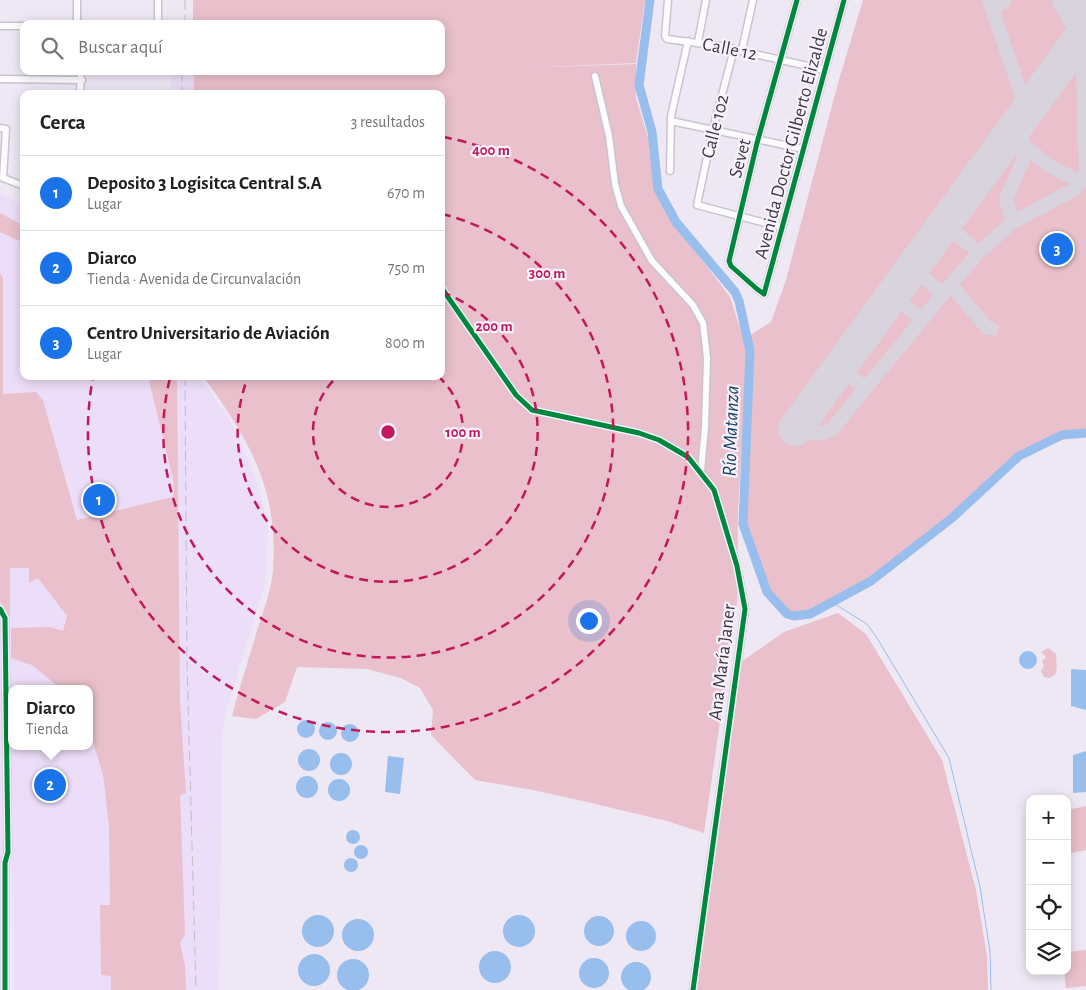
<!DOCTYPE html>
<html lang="es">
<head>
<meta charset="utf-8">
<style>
	:root { --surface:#fff; --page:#f6f6f6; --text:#202124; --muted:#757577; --line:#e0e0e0; --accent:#1a73e8 }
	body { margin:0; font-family:"Alegreya Sans",sans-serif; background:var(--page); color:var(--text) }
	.controls { position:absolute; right:15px; bottom:15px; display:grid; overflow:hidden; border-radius:10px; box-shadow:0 2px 12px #0003 }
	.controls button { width:45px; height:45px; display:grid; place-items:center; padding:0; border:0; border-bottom:1px solid var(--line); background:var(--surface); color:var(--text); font:25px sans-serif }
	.you { position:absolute; left:588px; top:620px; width:18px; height:18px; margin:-12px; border:4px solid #fff; border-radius:50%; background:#1a73e8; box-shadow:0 0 0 8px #1a73e833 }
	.badge { display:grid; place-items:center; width:32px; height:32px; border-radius:50%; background:var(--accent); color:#fff; font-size:16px; font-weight:700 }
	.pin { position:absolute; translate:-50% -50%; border:2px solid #fff; box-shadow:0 1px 5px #0006 }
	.popup { position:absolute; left:8px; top:685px; width:85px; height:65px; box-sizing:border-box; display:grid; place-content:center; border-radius:10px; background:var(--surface); filter:drop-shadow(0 1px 4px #0005); font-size:16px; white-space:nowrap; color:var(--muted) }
	.popup b { font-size:19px; color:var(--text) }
	.popup::after { content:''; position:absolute; left:50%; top:100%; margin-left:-10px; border:10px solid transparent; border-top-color:var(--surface) }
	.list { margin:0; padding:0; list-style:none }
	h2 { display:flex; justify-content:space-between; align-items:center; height:65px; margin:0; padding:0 20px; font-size:21px }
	h2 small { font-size:16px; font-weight:400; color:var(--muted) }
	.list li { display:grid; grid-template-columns:32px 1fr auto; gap:15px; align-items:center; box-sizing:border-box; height:75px; padding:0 20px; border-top:1px solid var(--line) }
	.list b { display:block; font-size:19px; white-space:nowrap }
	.list p { margin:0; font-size:16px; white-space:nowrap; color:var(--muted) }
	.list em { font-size:16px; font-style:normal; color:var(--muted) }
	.icon { flex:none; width:28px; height:28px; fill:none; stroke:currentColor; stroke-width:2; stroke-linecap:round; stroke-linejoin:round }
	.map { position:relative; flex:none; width:1086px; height:990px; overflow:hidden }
	.search { position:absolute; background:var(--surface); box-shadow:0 2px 12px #0003; left:20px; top:20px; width:425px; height:55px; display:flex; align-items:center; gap:12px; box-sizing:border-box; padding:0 18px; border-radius:10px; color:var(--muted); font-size:19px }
	.panel { position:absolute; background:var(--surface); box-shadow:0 2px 12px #0003; left:20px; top:90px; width:425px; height:290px; border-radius:10px }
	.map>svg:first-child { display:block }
	.built { fill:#ecddf8; fill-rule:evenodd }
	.green { fill:#e9c0cb }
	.water { fill:#97beec }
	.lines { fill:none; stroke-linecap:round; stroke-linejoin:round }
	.stream { stroke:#97beec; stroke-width:1 }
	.river { stroke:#97beec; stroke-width:9 }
	.taxiway { stroke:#d8d3dc; stroke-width:14 }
	.runway { stroke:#d8d3dc; stroke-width:34 }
	.minor-casing { stroke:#cac3d0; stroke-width:9 }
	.minor { stroke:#fcfbfd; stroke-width:6 }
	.rail { stroke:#c2bfc4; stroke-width:1; stroke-dasharray:10 5; stroke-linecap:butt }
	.cycleway-casing { stroke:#f7f2fb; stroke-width:8 }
	.cycleway { stroke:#00873e; stroke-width:5 }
	.ring { fill:none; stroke:#c2185b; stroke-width:2.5; stroke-dasharray:9 6 }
	.labels { text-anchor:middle; stroke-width:4.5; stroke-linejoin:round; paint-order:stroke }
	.street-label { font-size:19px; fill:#3f3646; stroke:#f7f2fb }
	.water-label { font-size:20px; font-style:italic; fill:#143d64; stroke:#f7f2fb }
	.centre { fill:#c2185b; stroke:#f7f2fb; stroke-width:2.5 }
	.ring-label { font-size:15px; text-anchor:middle; font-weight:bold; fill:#c2185b; stroke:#f7f2fb; stroke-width:4.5; stroke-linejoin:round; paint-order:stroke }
</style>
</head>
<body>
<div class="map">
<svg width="1086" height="990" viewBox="0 0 1086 990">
	<rect width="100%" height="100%" fill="#eee7f4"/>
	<path class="built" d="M404 71 194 79V94H171V71Z
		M0 193 24 206V376H199L228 417 245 452 257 482 268 526 266 580 225 715 222 742 219 990H14L13 873 5 863H0ZM11 689H89V746H11Z"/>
	<path class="green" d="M193 0H645L636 63 523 68 636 64V98L648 138 655 188 674 223 730 297 747 350 738 511 737 603 704 833 667 821 587 802 533 790 475 780 431 735 433 710 420 688 401 678 367 669 297 667 285 702 256 719 232 716C240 686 249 657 258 628 264 609 272 588 273 569 279 488 248 438 203 376H441V94H194V71H441V24H193Z
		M863 0H1086V433C1021 438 997 479 951 519 920 546 886 573 850 593 833 603 814 615 794 616L778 606 767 592 743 524 750 351 747 337 771 322 786 280 838 83Z
		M0 213 24 226V243L0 232Z
		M0 273 3 278V394L36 392 43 400 77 520 173 497 174 483 148 376H177L180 702 186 793 180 795 185 934 180 943 185 965 186 990H111V976L101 975 100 905H110L109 826 103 774 89 730V689H61L32 665 11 658V628L50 627 63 631 67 616 38 578 29 583V568H10V617L0 602Z
		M838 613 866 634 942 760 976 890 987 956 988 990H697L741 662 784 632Z
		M1048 648 1056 654C1056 661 1058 668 1055 675L1049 678 1044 677 1041 671 1044 666 1042 661 1046 657 1041 652Z
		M1086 806V850L1067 854V810Z
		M1086 950V986L1066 988 1064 971H1067V952Z"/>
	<path class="water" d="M1019 660a9 9 0 1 1 18 0a9 9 0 1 1-18 0Z
		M1071 669 1086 670V710L1071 706Z
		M297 729a9 9 0 1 1 18 0a9 9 0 1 1-18 0Z
		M319 731a9 9 0 1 1 18 0a9 9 0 1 1-18 0Z
		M341 733a9 9 0 1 1 18 0a9 9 0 1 1-18 0Z
		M298 760a11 11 0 1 1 22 0a11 11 0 1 1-22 0Z
		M1086 751V792L1073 793V755Z
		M330 764a11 11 0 1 1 22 0a11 11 0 1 1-22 0Z
		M388 756 404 758 400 794 385 792Z
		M296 787a11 11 0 1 1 22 0a11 11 0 1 1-22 0Z
		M328 790a11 11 0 1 1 22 0a11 11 0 1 1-22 0Z
		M346 837a7 7 0 1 1 14 0a7 7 0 1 1-14 0Z
		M354 852a7 7 0 1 1 14 0a7 7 0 1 1-14 0Z
		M344 865a7 7 0 1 1 14 0a7 7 0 1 1-14 0Z
		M302 931a16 16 0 1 1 32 0a16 16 0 1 1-32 0Z
		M503 931a16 16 0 1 1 32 0a16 16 0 1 1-32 0Z
		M584 931a15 15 0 1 1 30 0a15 15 0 1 1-30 0Z
		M342 935a16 16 0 1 1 32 0a16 16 0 1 1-32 0Z
		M626 936a15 15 0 1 1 30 0a15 15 0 1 1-30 0Z
		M479 967a16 16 0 1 1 32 0a16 16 0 1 1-32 0Z
		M298 970a16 16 0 1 1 32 0a16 16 0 1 1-32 0Z
		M579 973a15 15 0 1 1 30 0a15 15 0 1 1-30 0Z
		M337 975a16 16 0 1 1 32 0a16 16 0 1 1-32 0Z
		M621 977a15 15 0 1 1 30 0a15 15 0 1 1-30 0Z"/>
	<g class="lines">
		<path class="stream" d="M833 603 867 624 877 638 949 758 980 887 990 952 991 990"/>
		<path class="river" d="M650 0 639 85 652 132 658 189 676 222 735 292 739 301 750 351 743 524 767 592 787 614 794 616 810 614 871 581 952 518 1019 456 1062 435 1086 433"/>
		<path class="taxiway" d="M989 0 1027 111
			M992 10 1005 0
			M1082 36 1086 175
			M1024 146 1053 168 1081 182
			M1013 222 1006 199 1024 158 1021 119
			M944 224 979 252
			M951 285 987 328 992 329
			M943 294 979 252 1013 222 1075 189 1086 173
			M893 295 922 320
			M839 368 866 389
			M798 425C810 433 821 438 833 428L943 294 912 268"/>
		<path class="runway" d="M1069 0 1086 28
			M795 429 1086 30"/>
		<g class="minor-casing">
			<path id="minor" d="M77 0V24
				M158 0V24
				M668 0 665 36 667 39 720 46 825 70
				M797 0 757 143 729 261 731 266 757 289 764 294 844 0
				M0 26H24
				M698 42 706 0
				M734 49 713 129 697 205 781 227
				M742 50 753 0
				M595 76 609 136 615 184 621 206 652 261 693 305 703 323 707 358 705 427 701 471
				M0 79 82 80
				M80 94 81 71
				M671 121 803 149
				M0 128 6 129 3 178 24 186
				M670 171 671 116 688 41
				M441 287 516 395 532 410 639 433 659 440 688 457 714 490 737 566 745 609 693 990
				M0 609 5 618 8 852 5 863V990"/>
		</g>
		<use href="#minor" class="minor"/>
		<path class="rail" d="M185 0V24
			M182 71V94
			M185 376 187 663 196 990"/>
		<g class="cycleway-casing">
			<path id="cycleway" d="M797 0 757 143 729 261 731 266 757 289 764 294 844 0
				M441 287 516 395 532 410 639 433 659 440 688 457 714 490 737 566 745 609 693 990
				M0 609 5 618 8 852 5 863V990"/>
		</g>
		<use href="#cycleway" class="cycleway"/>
	</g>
	<g class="ring">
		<path d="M438 376A75 75 0 1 1 338 376"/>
		<path d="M442 292A150 150 0 1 1 248 377"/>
		<path d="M442 214A225 225 0 1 1 170 378"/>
		<path d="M443 137A300 300 0 1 1 93 377"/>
	</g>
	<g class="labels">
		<g class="street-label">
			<text transform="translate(730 48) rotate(11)" y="7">Calle 12</text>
			<text transform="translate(714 126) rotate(-76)" y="7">Calle 102</text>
			<text transform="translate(790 143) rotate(-75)" y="7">Avenida Doctor Gilberto Elizalde</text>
			<text transform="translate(739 158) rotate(-75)" y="7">Sevet</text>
			<text transform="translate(721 662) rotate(-83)" y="7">Ana María Janer</text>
		</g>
		<g class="water-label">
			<text transform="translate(730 431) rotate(-88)" y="7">Río Matanza</text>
		</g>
	</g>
	<circle cx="388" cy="432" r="8" class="centre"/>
	<g class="ring-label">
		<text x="491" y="155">400 m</text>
		<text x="547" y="278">300 m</text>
		<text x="494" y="331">200 m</text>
		<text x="463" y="437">100 m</text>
	</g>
</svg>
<div class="controls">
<button>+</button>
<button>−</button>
<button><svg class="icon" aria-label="locate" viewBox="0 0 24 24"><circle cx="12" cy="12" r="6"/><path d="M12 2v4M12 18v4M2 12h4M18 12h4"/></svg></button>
<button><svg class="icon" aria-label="layers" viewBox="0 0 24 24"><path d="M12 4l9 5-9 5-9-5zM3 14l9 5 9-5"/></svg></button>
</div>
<div class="you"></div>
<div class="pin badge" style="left:99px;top:500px">1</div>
<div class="pin badge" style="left:50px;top:785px">2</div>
<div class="popup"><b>Diarco</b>Tienda</div>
<div class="pin badge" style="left:1057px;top:249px">3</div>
<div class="search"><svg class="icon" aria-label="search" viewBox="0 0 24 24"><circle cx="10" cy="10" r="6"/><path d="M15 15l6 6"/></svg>Buscar aquí</div>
<section class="panel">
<h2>Cerca<small>3 resultados</small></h2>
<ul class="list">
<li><span class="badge">1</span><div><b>Deposito 3 Logisitca Central S.A</b><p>Lugar</p></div><em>670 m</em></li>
<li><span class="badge">2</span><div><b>Diarco</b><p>Tienda · Avenida de Circunvalación</p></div><em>750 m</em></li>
<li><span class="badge">3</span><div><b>Centro Universitario de Aviación</b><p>Lugar</p></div><em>800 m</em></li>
</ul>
</section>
</div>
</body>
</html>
